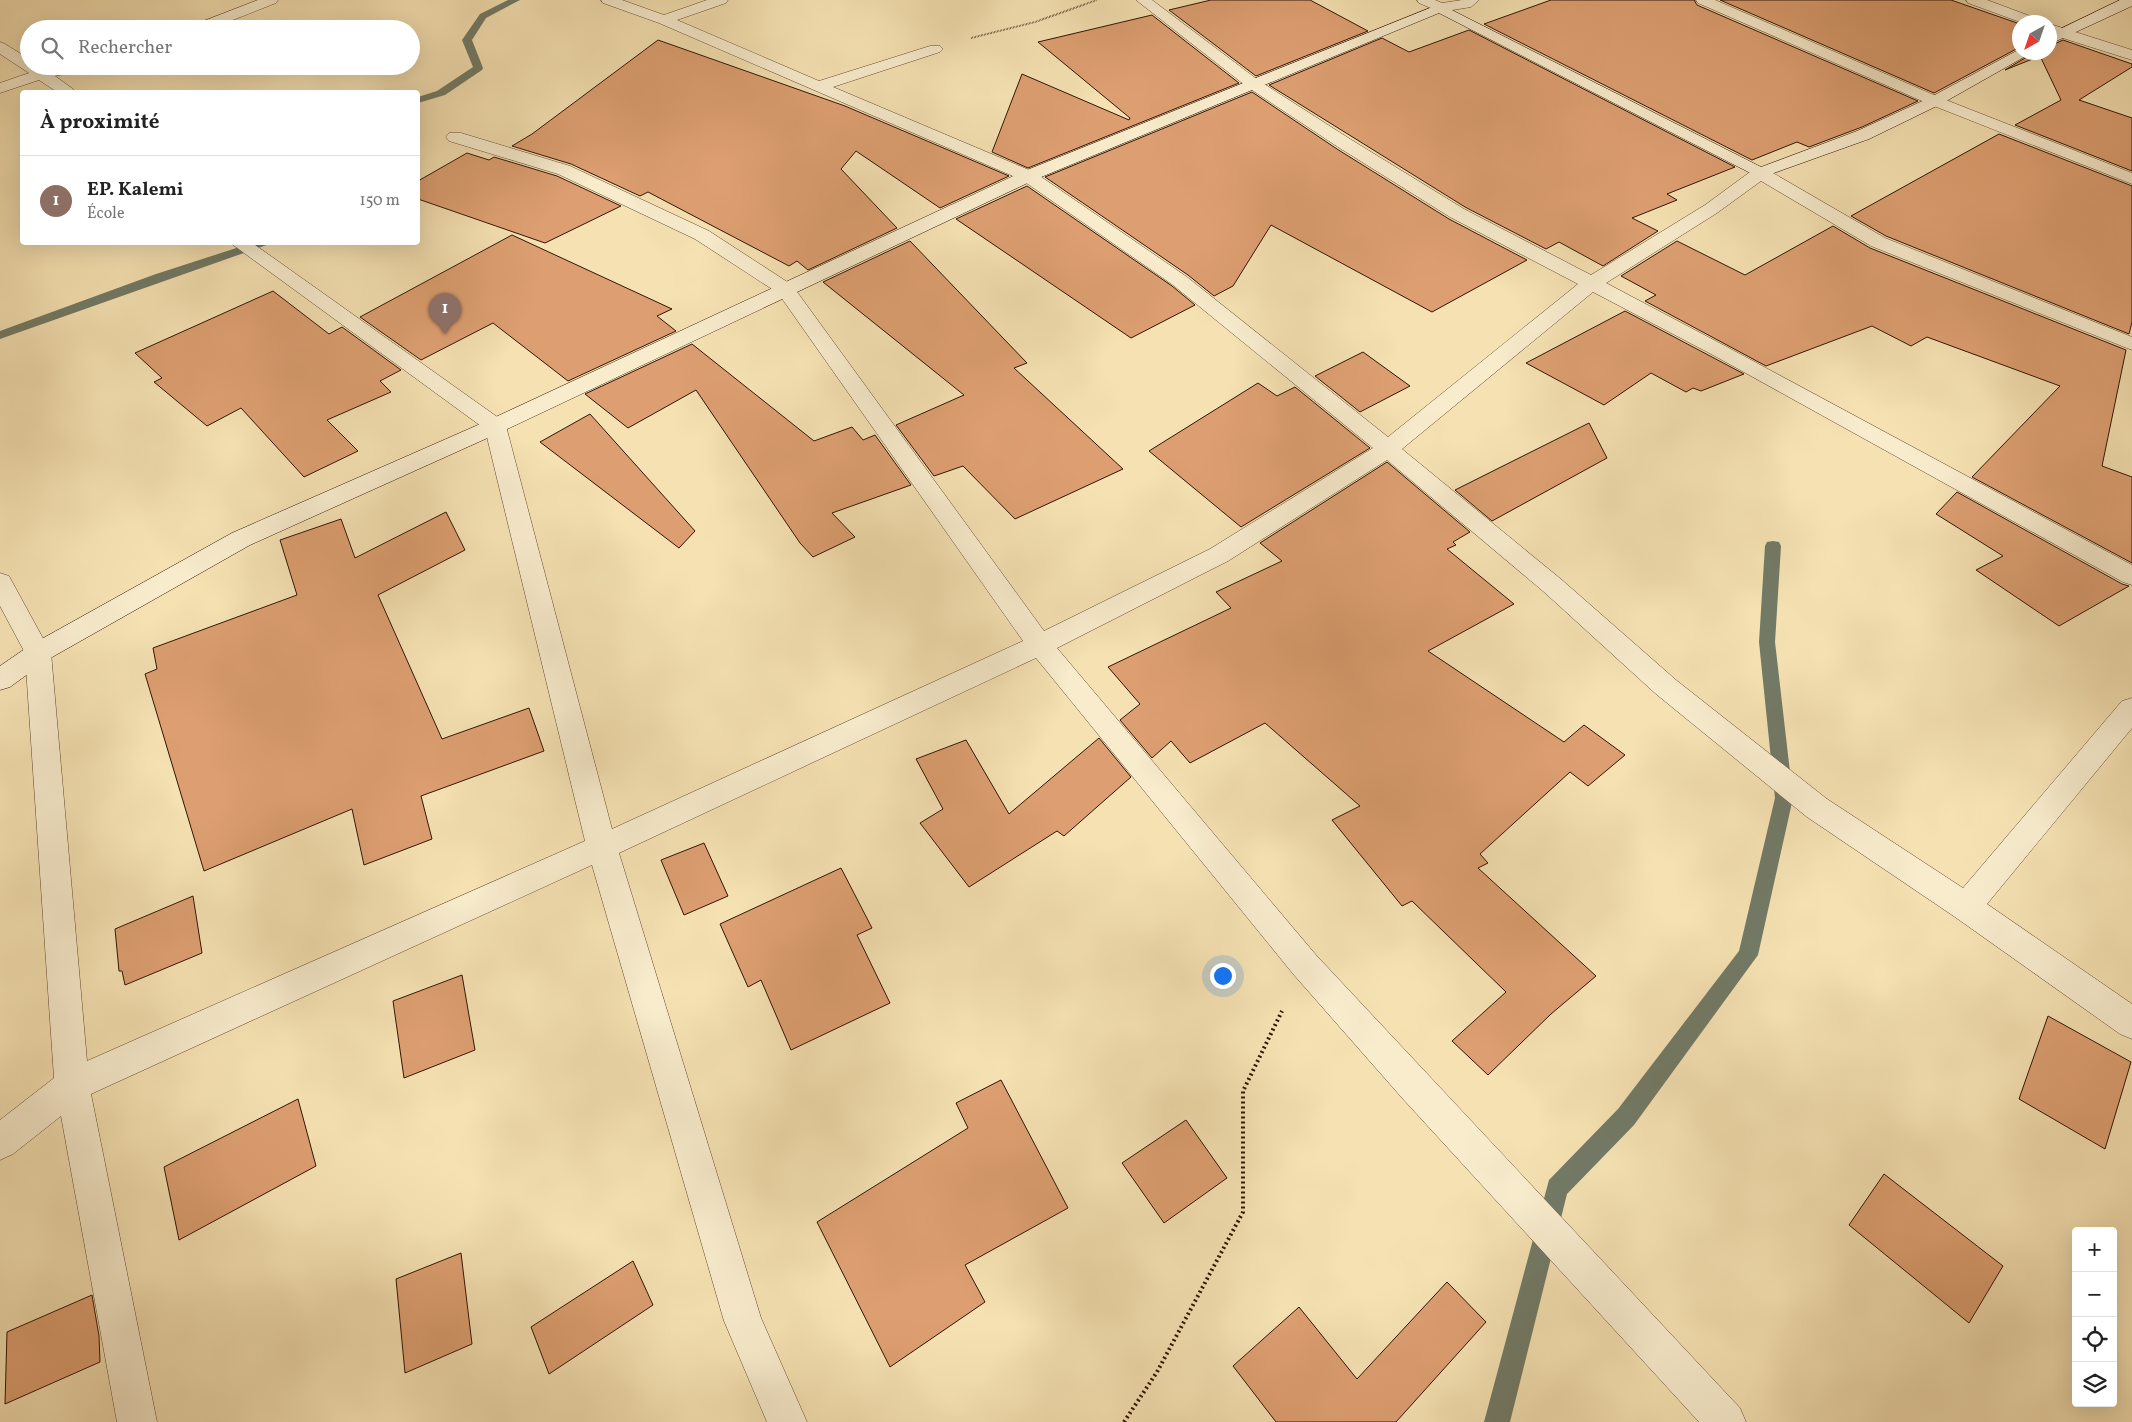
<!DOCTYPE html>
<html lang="fr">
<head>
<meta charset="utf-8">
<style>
	:root { --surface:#fff; --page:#f6f6f6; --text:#222; --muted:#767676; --line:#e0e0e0; --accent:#2563eb }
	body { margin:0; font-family:Vollkorn,serif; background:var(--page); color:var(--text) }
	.controls { position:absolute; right:15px; bottom:15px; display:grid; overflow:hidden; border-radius:5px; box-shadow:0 5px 20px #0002 }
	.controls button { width:45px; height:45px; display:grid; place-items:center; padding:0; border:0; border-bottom:1px solid var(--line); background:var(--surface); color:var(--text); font:25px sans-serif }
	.compass { position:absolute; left:2012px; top:15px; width:45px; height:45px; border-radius:50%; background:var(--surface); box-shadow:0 5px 20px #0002; rotate:220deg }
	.you { position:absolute; left:1222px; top:975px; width:18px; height:18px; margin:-12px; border:4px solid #fff; border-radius:50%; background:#1a73e8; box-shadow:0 0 0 8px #1a73e833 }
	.badge { display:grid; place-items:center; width:32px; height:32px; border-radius:50%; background:var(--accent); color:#fff; font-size:16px; font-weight:700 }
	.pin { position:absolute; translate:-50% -41px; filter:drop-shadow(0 1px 2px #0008) }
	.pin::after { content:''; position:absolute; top:26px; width:18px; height:15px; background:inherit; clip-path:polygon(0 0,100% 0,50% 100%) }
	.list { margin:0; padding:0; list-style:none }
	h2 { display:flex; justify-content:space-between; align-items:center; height:65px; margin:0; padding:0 20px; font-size:21px }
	h2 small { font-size:16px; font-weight:400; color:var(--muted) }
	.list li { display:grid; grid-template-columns:32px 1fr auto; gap:15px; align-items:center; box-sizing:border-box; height:90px; padding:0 20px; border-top:1px solid var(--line) }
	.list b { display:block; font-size:19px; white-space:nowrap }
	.list p { margin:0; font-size:16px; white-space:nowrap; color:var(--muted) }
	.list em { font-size:16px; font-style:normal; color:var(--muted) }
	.icon { flex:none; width:28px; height:28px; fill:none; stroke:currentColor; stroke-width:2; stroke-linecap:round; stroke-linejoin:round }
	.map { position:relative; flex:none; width:2132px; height:1422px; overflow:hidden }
	.search { position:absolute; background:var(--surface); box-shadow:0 5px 20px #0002; left:20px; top:20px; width:400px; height:55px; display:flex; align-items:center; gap:12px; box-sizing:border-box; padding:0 18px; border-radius:28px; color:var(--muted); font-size:19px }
	.panel { position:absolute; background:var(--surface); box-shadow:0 5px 20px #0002; left:20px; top:90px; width:400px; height:155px; border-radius:5px }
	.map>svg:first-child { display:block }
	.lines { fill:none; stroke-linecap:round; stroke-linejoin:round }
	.stream { fill:#727a66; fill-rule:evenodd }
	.building { fill:#dd9f71; stroke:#311404 }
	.street-casing { stroke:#624730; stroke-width:1 }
	.secondary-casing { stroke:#311404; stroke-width:1 }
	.path-far1 { stroke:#311404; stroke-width:2; stroke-dasharray:0.5 1; stroke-linecap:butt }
	.path { stroke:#311404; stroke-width:4; stroke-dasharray:2 3; stroke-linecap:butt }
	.street { fill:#f8eccd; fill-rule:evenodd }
	.secondary { fill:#f8eccd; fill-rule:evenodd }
</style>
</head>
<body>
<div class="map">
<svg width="2132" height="1422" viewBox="0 0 2132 1422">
	<rect width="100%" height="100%" fill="#f5e1b2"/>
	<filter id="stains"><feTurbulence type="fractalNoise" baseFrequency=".004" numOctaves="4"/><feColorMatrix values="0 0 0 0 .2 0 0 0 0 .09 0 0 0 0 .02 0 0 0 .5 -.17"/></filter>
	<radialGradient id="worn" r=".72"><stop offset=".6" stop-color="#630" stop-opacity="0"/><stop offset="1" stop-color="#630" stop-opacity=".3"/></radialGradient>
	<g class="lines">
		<path class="stream" d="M508 0H520L486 18 472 40 483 68 482 70 445 95 418 103V97L437 91 473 67 462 40 480 14Z
			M255 242H275L0 339V331L156 274Z
			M1773 541 1779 542 1781 546 1775 642 1793 798 1758 955 1634 1125 1567 1194 1510 1422H1484L1549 1180 1618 1109 1739 951 1775 798 1759 642 1765 546 1767 542Z"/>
	</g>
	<path class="building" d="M1211 0H1310L1368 31 1256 76 1169 10Z
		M1551 0H1694L1697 5 1918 101 1862 127 1809 147 1797 142 1752 160 1484 24Z
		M1720 0H1951L2020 24V47L1934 93Z
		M1152 15 1239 83 1028 168 992 152 1022 74 1129 120 1130 118 1038 42Z
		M1469 30 1735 167 1667 194 1677 200 1632 218 1658 231 1603 266 1559 242 1546 249 1465 207 1269 85 1382 38 1409 52Z
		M658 40 845 106 1009 176 940 208 856 151 841 169 897 228 808 270 797 261 789 266 648 192 640 196 571 164 512 146 532 134Z
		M2063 40 2132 64V67L2079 100 2132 118V171L2015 125 2061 100 2040 56 2005 70 2035 52H2050V46Z
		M1252 92 1337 149 1449 219 1527 260 1432 312 1271 225 1233 286 1214 296 1188 275 1045 177Z
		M1999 134 2132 186V322L2129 334 1886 236 1851 216Z
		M467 153 489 160 494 157 557 176 621 206 545 243 418 199V181Z
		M1027 186 1172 286 1195 305 1131 338 956 219Z
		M1833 226 1870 248 2126 350 2102 466 2132 477V563L1972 477 2060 386 1927 337 1911 346 1872 326 1766 366 1645 301 1656 295 1621 276 1677 241 1745 275Z
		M512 235 672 309 657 316 676 331 568 381 493 323 421 360 360 317Z
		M910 241 1027 363 1014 368 1123 469 1015 519 963 466 934 476 896 425 964 395 823 282Z
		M273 291 329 334 342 327 401 370 380 381 391 392 327 420 358 451 304 477 241 408 207 426 154 382 162 378 135 353Z
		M1625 311 1712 357 1744 374 1701 391 1693 388 1686 392 1651 373 1604 405 1526 363Z
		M692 344 814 441 852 427 863 440 875 435 911 485 832 513 855 537 813 557 800 543 696 390 628 428 585 394Z
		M1363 352 1410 386 1360 412 1315 376Z
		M1258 383 1277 396 1295 387 1370 448 1241 527 1149 451Z
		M590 414 695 531 679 548 540 442Z
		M1589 423 1607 458 1492 521 1455 490Z
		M1387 462 1470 532 1453 542 1456 545 1447 549 1514 604 1428 651 1564 742 1584 725 1625 755 1588 786 1570 772 1480 854 1488 863 1478 868 1596 976 1551 1014 1488 1075 1452 1041 1506 992 1412 901 1402 906 1332 820 1360 806 1265 723 1190 763 1171 741 1152 758 1120 720 1140 704 1108 667 1231 608 1216 592 1282 561 1260 543Z
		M1957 492 2122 584 2129 586 2059 626 1976 570 2003 556 1936 514Z
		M446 512 465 550 378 595 442 739 529 708 544 751 421 796 432 839 364 865 352 809 204 871 145 674 157 669 153 648 297 595 280 540 341 519 355 558Z
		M1099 738 1131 777 1064 836 1057 831 969 887 920 823 943 809 916 759 966 740 1009 814Z
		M704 843 728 896 684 915 661 860Z
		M841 868 872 928 857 935 890 1003 791 1050 761 980 748 987 720 924Z
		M193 896 202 953 125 985 122 971H119L115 929Z
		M462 975 475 1050 404 1078 393 1001Z
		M2048 1016 2131 1062 2105 1149 2019 1099Z
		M1001 1080 1068 1208 965 1265 985 1302 890 1367 817 1222 968 1128 956 1103Z
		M298 1099 316 1166 179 1240 164 1167Z
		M1186 1120 1227 1178 1164 1223 1122 1163Z
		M1884 1174 2003 1266 1969 1323 1849 1225Z
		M461 1253 472 1344 405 1373 396 1279Z
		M633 1261 653 1305 549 1374 531 1327Z
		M1447 1282 1486 1322 1396 1422H1276L1233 1366 1299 1307 1357 1379Z
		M92 1295 99 1336 100 1362 5 1404 7 1332Z"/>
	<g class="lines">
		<g class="street-casing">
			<path id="street" d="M258 0H278L276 3 210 29H189L191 26Z
				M601 0H622L664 15 707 0H728L726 3 677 20 819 81 930 46H940L943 49 940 52 833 87 1034 172 1187 277 1388 437 1578 284 1450 217 1338 147 1246 86 1136 0H1152L1258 80 1350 139 1464 209 1591 275 1705 205 1754 169 1760 168 1766 169 1885 238 2132 337V350L1871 246 1761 181 1717 213 1606 283 1727 347 2132 565V585L2123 582 1713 355 1593 292 1402 449 1562 580 1676 680 1827 799 1963 888 2122 701 2132 698V728L1987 904 2132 1004V1039L2120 1034 1955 917 1807 817 1656 694 1544 592 1387 460 1228 561 1057 648 1316 955 1740 1408 1746 1422H1699L1403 1099 1294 975 1036 658 619 853 761 1318 807 1422H767L724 1321 592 865 91 1094 157 1422H117L61 1116 13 1154 0 1160V1120L54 1078 25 653 0 606V573L9 576 51 653 87 1061 585 841 485 429 229 242H251L503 421 506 426 612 829 1023 641 778 293 695 239 558 174 449 141 446 137 449 133H461L570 166 709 231 792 285 1044 631 1210 549 1373 448 1173 285 1022 180 659 23 603 3Z
				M1417 0H1435L1442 3 1462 0H1479L1471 7 1440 12 1419 3Z
				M1696 0H1715L1941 98 2132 173V184L1929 104 1698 3Z
				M1966 0H1987L2038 19 2040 22H2020L1968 3Z
				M2050 24 2132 50V60L2050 34Z
				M0 42 5 44 29 59V66H39L44 69 58 66H88L86 69 55 76 73 89 75 92H57L39 80 0 93V83L29 73 0 54Z"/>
		</g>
		<g class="secondary-casing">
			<path id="secondary" d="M2120 0H2132V6L2050 44V34Z
				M1440 4 1761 167 1857 131 1929 98 2020 49V52H2033L1941 104 1869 139 1760 178 1439 13 1034 180 503 431 250 545 47 660 10 687 0 690V666L29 646 232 533 487 421 1022 172Z"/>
		</g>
		<path class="path-far1" d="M971 38 1035 22 1097 0"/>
		<path class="path" d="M1124 1422 1157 1372 1243 1212V1091L1282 1011"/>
		<use href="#street" class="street"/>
		<use href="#secondary" class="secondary"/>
	</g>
	<rect width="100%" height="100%" filter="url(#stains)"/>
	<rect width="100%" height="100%" fill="url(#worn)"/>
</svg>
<div class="controls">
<button>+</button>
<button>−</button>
<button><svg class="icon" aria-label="locate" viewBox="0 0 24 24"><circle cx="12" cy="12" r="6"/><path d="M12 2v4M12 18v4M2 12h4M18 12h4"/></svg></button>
<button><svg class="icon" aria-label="layers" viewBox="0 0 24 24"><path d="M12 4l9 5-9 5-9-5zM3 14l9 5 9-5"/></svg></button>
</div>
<svg class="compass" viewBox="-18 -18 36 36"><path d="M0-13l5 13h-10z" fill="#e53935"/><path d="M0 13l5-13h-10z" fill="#767676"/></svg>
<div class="you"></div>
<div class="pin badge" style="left:445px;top:334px;background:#8d6e63">1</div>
<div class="search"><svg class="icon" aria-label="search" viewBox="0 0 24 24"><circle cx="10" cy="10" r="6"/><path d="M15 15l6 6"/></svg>Rechercher</div>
<section class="panel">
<h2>À proximité<small></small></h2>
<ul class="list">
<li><span class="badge" style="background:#8d6e63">1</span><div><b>EP. Kalemi</b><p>École</p></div><em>150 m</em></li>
</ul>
</section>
</div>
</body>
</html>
